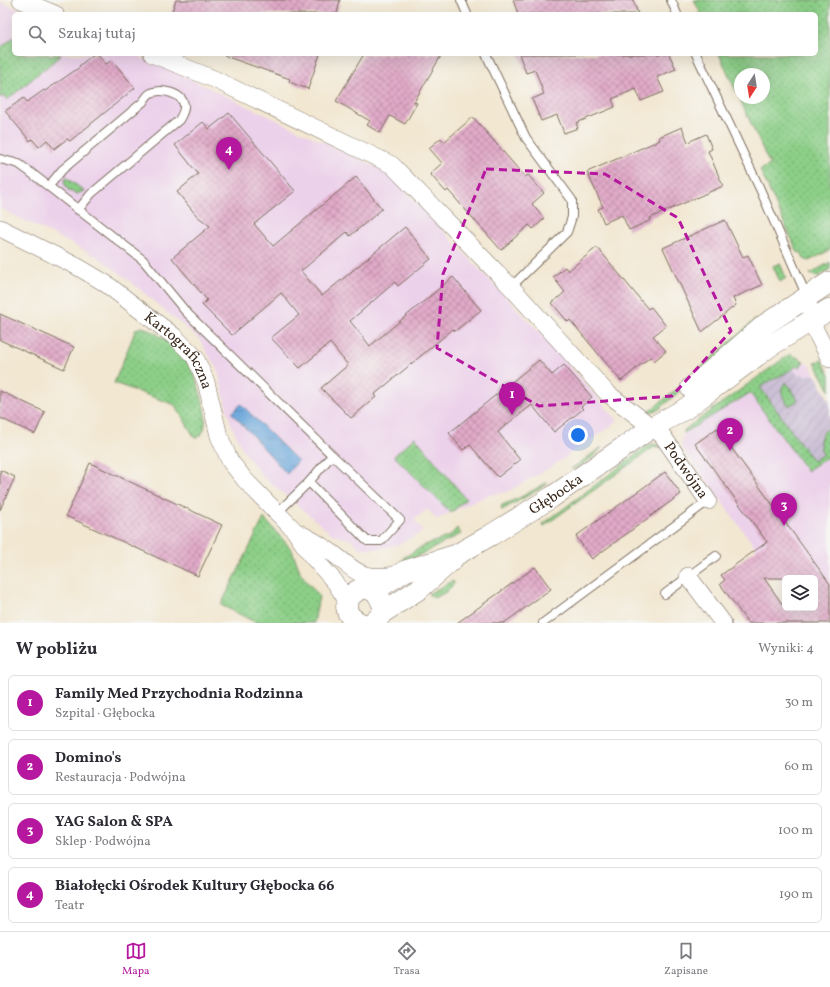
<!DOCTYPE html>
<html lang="pl">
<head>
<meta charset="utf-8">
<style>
	:root { --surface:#fff; --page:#f7f7f7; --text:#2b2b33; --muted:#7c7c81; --line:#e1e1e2; --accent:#b5179e }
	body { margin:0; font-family:Vollkorn,serif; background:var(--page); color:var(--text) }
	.controls { position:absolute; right:12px; bottom:12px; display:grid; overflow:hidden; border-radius:6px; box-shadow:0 4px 16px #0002 }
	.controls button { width:36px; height:36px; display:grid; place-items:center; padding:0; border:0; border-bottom:1px solid var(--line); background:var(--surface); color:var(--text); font:20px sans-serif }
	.compass { position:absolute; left:734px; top:68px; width:36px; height:36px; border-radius:50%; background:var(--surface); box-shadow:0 4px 16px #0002; rotate:192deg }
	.you { position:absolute; left:578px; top:435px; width:14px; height:14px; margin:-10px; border:3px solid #fff; border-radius:50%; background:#1a73e8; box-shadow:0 0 0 6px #1a73e833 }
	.badge { display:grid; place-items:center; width:26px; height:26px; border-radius:50%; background:var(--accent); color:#fff; font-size:13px; font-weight:700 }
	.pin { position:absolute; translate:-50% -33px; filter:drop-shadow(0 1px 2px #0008) }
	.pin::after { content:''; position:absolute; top:21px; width:14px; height:12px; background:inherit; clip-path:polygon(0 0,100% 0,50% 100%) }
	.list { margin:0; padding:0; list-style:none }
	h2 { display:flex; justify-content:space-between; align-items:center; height:52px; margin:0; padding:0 16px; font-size:17px }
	h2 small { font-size:13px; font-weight:400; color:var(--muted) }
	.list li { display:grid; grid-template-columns:26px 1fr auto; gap:12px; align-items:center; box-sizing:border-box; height:56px; margin:0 8px 8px; padding:0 8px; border:1px solid var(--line); border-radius:6px }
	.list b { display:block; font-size:15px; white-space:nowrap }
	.list p { margin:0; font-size:13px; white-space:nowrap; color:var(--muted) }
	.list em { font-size:13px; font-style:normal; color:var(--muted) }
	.icon { flex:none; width:22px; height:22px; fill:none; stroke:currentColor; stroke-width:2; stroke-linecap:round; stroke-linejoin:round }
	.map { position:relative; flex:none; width:830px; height:623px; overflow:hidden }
	.search { position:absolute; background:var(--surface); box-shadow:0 4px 16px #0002; left:12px; right:12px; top:12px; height:44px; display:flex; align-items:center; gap:10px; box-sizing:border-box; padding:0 14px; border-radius:6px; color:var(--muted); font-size:15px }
	.sheet { height:308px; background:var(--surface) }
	nav { display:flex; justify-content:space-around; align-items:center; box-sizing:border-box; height:56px; border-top:1px solid var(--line); background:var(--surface); font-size:11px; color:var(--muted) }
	nav a { display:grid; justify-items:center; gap:2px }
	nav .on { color:var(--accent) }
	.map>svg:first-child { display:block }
	.built { fill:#ecd1ea }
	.industrial { fill:url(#industrial-furrows) }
	.green { fill:url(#green-dots); stroke:#647c53; fill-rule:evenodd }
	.water { fill:url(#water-ripples); stroke:#52687c }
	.building { fill:url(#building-cross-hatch); fill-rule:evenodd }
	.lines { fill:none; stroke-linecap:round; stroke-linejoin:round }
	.service-casing { stroke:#7b6c5d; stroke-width:10 }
	.minor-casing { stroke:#7b6c5d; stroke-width:18 }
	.tertiary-casing { stroke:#7b6c5d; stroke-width:22 }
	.service { stroke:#fff; stroke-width:8 }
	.minor { stroke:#fff; stroke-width:17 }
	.tertiary { stroke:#fff; stroke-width:21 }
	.marked { fill:none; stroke:#b5179e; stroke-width:3; stroke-dasharray:8 5; stroke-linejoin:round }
	.labels { text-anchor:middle; stroke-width:3; stroke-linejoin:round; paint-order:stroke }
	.street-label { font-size:15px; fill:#3b2a1e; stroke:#f6f6f2 }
</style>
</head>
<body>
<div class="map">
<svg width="830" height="623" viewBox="0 0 830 623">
	<defs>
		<pattern id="industrial-furrows" width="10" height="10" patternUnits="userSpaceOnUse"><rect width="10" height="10" fill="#cbbfd5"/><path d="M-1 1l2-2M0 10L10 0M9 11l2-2" fill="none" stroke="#afa4b6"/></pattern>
		<pattern id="green-dots" width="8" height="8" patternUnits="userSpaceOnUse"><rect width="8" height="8" fill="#8ccf88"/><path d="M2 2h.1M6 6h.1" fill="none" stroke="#74a86f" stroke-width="1.8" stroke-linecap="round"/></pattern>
		<pattern id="water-ripples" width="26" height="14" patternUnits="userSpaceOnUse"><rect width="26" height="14" fill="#68a5da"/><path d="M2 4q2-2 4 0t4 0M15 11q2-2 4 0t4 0" fill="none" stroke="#5787b0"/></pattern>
		<pattern id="building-cross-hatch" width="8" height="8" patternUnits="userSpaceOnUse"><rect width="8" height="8" fill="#e1aac9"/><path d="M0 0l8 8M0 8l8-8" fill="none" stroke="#b88ba3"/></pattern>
	</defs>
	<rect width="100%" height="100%" fill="#f6f6f2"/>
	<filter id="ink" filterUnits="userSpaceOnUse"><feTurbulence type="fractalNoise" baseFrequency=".025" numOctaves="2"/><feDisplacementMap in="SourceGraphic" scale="8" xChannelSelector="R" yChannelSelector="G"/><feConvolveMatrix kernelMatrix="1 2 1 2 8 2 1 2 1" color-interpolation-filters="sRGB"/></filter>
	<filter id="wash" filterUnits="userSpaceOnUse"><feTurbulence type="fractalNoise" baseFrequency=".012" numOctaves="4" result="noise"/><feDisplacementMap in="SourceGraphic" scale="16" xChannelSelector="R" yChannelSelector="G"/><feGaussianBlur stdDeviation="0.9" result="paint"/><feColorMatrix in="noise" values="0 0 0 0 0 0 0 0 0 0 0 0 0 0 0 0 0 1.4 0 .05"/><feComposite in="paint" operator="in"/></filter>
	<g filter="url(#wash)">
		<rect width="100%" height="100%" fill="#f2e7d1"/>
		<path class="built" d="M0 2 30 14H14V54H132L160 65 387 172 546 339 618 421 554 465 507 492 488 495 437 519 427 509 414 520 423 531 400 544 377 549 364 548H360L352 540 332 534 261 475 243 450 230 422 218 371 199 339 120 273 98 257 0 208Z
			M790 354 811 366 830 403V623L815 608V578H785V588L681 446 684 430Z"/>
		<path class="industrial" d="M793 369 798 375 802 373 804 376 812 374 817 377 830 403V455L807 471 750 393 778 375Z"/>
		<path class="green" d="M694 0H830V250L809 261 804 259 801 252 798 253 760 170 770 165 719 54H816V14H701ZM740 74H764V98H740Z
			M14 37V54L61 55 7 100 4 96 0 98V48Z
			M66 177 84 191 77 194 69 191 64 183Z
			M830 262V269L818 277 810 274Z
			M780 263 786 278 780 282 773 266Z
			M756 319 757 324 658 410 647 413 677 389Z
			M142 327C152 329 176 346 182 355 186 361 191 367 194 374 199 388 216 433 195 438L175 405 114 383 136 329Z
			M790 354 804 361 799 368 797 366C786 374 772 379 760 387L813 461 823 454C817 443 820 433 830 426V455L807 471 750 393 684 433V430Z
			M822 360 830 375V391L815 362Z
			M786 382 798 400 789 406C784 399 777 390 786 382Z
			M415 437 466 499 451 513 394 456Z
			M653 444 663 447H654L544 526 543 524 646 447Z
			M602 447C597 455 580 468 571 469Z
			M548 482 545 486 502 510 501 508 502 505 519 498Z
			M264 518 292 550 301 574 319 596 314 623H257L221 605Z
			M457 528 461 534 406 562 403 558 425 545 450 536Z
			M453 581 454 584 446 592 434 598 428 594Z"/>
		<path class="water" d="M241 404 298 461 287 474 232 413Z"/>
		<g id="blocks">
			<path class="building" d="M176 0H340L337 14H171Z
				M513 0H633L638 14H518Z
				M94 54H98L106 64 112 60 135 88 70 141 67 139 54 149 47 140 39 147 32 139 30 141 5 111 24 98 27 102 44 90 45 91 80 67 79 66Z
				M225 54H320L308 89 289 82 290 79 225 56Z
				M364 54H442L414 102 417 103 405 124 390 116 380 133 367 125 370 121 336 101Z
				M519 54H669L676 69 657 77 664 92 641 101 636 89 612 99 615 107 576 123 578 128 564 133 557 115 541 121 532 99 544 94 535 70 526 73Z
				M229 113 295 191 254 224 273 246 356 177 382 209 350 236 347 232 301 271 322 296 405 227 431 259 398 286 395 282 350 321 370 346 453 277 481 310 455 331 453 329 374 395 376 397 351 418 321 388 348 365 330 343 300 368 271 338 299 315 281 293 232 335 202 305 207 300 172 258 210 226 197 216 177 192 198 174 175 145 203 122 209 129Z
				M473 117 525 177 528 175 544 193 532 204 544 219 533 229 529 225 501 250 448 190 446 192 430 174 442 163 429 148 441 138 444 142Z
				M682 127 688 142 706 134 712 149 708 151 723 186 650 218 651 220 629 230 622 215 604 223 598 209 603 207 587 172 660 140 659 137Z
				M725 220 743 257 748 255 762 285 733 298 736 305 702 332 663 248Z
				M597 247 648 309 651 307 666 326 653 336 666 351 654 361 650 357 621 381 570 320 568 322 552 303 565 292 553 277 565 267 568 271Z
				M0 314 74 347 64 369 0 340Z
				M539 360 552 375 564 365 592 397 581 407 583 409 554 432 532 405 511 421 498 432 520 460 498 477 470 445 463 450 449 433Z
				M0 391 45 412 35 434 0 418Z
				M717 428 830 584V623H748L720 584 725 580 721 575 767 542 695 444ZM764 578H815V608H785Z
				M90 463 222 525 198 576 66 516Z
				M0 470 15 477 0 510Z
				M665 472 681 494 592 559 576 536Z
				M535 567 551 589 504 623H457Z"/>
		</g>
	</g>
	<g filter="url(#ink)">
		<use href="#blocks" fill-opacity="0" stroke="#7b6c5d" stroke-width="1"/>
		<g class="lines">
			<g class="service-casing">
				<path id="service" d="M461 0 467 14
					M671 0 677 14
					M486 54 526 138 572 200V217L567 232 511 287
					M696 54 760 189 807 297
					M0 159 19 164 30 172 143 260 186 312 332 455
					M49 186 62 170 143 102C145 99 148 94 151 93 161 88 182 93 184 105 185 111 181 116 179 120L91 194 78 210
					M278 512 309 482 367 541H381L400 520 332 455 309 482
					M665 594 716 556
					M543 623 708 501"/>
			</g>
			<g class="minor-casing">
				<g id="minor">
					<path d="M21 0 55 14"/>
					<path id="s1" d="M152 54 214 79 392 165 511 287 607 393 662 435 708 501"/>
					<path id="s2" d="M0 228 78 267 105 283 175 337 195 357 206 382 219 436 230 461 245 480 294 530 311 555 335 582 348 602"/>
					<path d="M810 308 814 328 830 359"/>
					<path d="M299 533C309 538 319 544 328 550 357 570 357 581 397 575"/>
					<path d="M688 576 723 623"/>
				</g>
			</g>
			<g class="tertiary-casing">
				<g id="tertiary">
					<path d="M691 388 766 324 830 282"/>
					<path id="s3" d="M373 591 405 571 456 555 491 535 552 497 651 428 685 409 770 346 830 309"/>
					<path d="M360 623C324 606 371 569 381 601"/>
					<path d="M371 623 378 619 382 613 419 589 452 560"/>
				</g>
			</g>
			<use href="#service" class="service"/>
			<use href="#minor" class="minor"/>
			<use href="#tertiary" class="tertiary"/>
		</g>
	</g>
	<path class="marked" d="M486 169 605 174 678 218 731 331 672 396 539 406 437 348 443 274Z"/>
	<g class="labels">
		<g class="street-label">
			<text dy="5" stroke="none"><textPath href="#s2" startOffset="220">Kartograficzna</textPath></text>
			<text dy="5" stroke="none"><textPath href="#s1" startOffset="690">Podwójna</textPath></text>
			<text dy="5" stroke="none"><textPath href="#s3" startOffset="208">Głębocka</textPath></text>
		</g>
	</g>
</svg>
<div class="controls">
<button><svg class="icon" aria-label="layers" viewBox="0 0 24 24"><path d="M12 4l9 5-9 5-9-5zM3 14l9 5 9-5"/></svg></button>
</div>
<svg class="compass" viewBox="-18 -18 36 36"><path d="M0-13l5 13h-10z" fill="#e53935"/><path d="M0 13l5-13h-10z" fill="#7c7c81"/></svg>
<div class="you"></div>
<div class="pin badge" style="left:512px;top:415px">1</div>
<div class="pin badge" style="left:730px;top:451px">2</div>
<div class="pin badge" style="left:784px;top:526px">3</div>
<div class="pin badge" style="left:229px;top:170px">4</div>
<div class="search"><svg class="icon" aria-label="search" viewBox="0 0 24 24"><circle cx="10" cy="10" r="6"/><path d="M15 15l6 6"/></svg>Szukaj tutaj</div>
</div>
<section class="sheet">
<h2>W pobliżu<small>Wyniki: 4</small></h2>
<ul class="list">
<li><span class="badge">1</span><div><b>Family Med Przychodnia Rodzinna</b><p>Szpital · Głębocka</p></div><em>30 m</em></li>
<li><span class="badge">2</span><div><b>Domino's</b><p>Restauracja · Podwójna</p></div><em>60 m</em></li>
<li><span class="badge">3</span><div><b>YAG Salon &amp; SPA</b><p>Sklep · Podwójna</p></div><em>100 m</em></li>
<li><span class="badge">4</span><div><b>Białołęcki Ośrodek Kultury Głębocka 66</b><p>Teatr</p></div><em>190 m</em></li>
</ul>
</section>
<nav>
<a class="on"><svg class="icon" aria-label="map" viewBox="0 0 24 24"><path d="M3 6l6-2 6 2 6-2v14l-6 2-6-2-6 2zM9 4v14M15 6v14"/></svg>Mapa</a>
<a><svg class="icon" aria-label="directions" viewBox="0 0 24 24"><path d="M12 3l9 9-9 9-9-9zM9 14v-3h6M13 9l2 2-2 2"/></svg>Trasa</a>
<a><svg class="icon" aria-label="saved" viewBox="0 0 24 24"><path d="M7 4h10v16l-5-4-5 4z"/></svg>Zapisane</a>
</nav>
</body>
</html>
